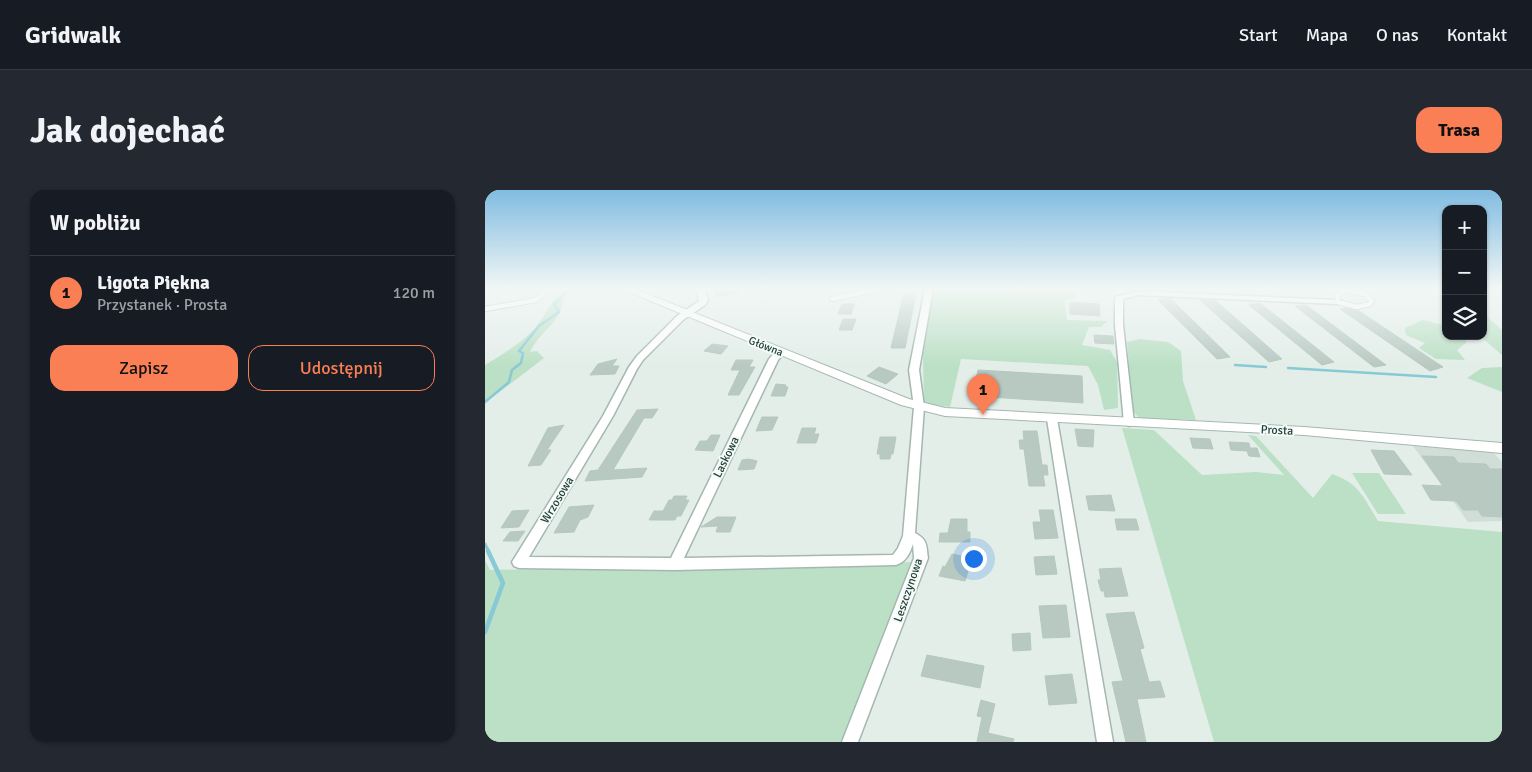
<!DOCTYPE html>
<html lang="pl">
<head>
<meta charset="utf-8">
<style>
	:root { --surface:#171b24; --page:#242831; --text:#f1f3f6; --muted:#9ea1a6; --line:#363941; --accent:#fa7f55 }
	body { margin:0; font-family:Signika,sans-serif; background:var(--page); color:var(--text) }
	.controls { position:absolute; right:15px; top:15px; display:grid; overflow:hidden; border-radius:10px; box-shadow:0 1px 4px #0004 }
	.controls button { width:45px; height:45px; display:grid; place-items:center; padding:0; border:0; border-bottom:1px solid var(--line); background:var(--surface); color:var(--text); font:25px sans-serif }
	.you { position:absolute; left:488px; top:368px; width:18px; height:18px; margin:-12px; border:4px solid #fff; border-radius:50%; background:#1a73e8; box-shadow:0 0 0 8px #1a73e833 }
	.badge { display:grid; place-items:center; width:32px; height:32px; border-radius:50%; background:var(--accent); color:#111; font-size:16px; font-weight:700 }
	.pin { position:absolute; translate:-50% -41px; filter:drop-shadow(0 1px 2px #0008) }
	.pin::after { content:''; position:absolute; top:26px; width:18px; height:15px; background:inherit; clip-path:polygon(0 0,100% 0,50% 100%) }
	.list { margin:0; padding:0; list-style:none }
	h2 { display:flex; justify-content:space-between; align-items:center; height:65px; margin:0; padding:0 20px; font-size:21px }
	h2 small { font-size:16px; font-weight:400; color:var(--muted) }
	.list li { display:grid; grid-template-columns:32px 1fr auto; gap:15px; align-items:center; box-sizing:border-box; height:75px; padding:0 20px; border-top:1px solid var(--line) }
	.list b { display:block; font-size:19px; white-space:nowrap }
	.list p { margin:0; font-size:16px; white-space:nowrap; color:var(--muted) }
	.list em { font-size:16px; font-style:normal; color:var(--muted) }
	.actions { display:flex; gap:10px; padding:15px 20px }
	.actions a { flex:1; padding:11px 0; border:1px solid var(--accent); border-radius:15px; text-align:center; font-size:18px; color:var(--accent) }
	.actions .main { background:var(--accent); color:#111 }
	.icon { flex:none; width:28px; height:28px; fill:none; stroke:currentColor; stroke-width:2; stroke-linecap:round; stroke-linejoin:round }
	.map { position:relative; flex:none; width:1017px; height:552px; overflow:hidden; border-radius:15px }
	header { display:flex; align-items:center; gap:30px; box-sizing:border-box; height:70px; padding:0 25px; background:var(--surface); border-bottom:1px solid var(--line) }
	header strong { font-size:24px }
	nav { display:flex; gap:28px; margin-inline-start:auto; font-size:18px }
	.intro { display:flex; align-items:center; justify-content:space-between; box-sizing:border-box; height:120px; padding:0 30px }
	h1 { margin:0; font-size:35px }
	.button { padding:12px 22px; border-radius:15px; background:var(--accent); color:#111; font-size:18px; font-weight:700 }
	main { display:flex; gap:30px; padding:0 30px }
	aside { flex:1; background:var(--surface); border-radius:15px; box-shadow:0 1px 4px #0004 }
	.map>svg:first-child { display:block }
	.built { fill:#d1ded8 }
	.green { fill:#bbe0c5 }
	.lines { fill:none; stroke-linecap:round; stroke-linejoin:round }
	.stream-far2 { stroke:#88c9d6; stroke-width:2.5 }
	.stream-far1 { stroke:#88c9d6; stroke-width:3 }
	.stream { stroke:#88c9d6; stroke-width:4.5 }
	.building { fill:#b8c9c2; stroke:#b5c8c0 }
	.service-casing { stroke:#a5b7b1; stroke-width:6 }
	.minor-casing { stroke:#a5b7b1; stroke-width:3 }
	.tertiary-casing { stroke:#a5b7b1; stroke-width:2 }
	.service { stroke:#fff; stroke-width:4.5 }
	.minor { fill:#fff; fill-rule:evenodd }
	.tertiary { fill:#fff; fill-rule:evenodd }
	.labels { text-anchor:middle; stroke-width:4; stroke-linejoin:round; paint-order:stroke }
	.far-street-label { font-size:11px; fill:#224139; stroke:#f4faf7 }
	.street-label { font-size:12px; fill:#224139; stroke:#f4faf7 }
</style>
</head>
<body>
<header>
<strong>Gridwalk</strong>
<nav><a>Start</a><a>Mapa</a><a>O nas</a><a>Kontakt</a></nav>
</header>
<div class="intro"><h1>Jak dojechać</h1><a class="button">Trasa</a></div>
<main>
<aside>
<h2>W pobliżu<small></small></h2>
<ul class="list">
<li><span class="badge">1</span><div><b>Ligota Piękna</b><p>Przystanek · Prosta</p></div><em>120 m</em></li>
</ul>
<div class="actions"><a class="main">Zapisz</a><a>Udostępnij</a></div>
</aside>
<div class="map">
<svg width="1017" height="552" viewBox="0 0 1017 552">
	<rect width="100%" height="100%" fill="#e3eee9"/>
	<path class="built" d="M928 256 1008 262 1017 272V331L983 332Z"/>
	<path class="green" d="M80 99H90L79 108C76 134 56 139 45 162L52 161 59 168 0 213V175C19 163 43 150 56 130 65 117 67 110 80 99Z
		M449 99H591L592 107 579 111 582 130 622 131 616 137H604L597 155 625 160 632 172 633 218 619 220 613 195 603 176 476 169 465 217 439 214 438 163Z
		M998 123 1017 140V165L995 146H998Z
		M938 130 961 136V146H977L982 152 972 160 980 170 951 169 934 158 940 153 921 145 920 138Z
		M655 149 683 152 696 161 698 191 711 230 654 228 648 221 642 152Z
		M1017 177V202L982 188 997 178Z
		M637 238 669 240 717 285 771 282 799 285 763 245 771 246 828 308 847 284C874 293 879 308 893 331L1017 342V552H729Z
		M867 283H894L921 324H893Z
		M0 370 5 380 426 372 427 386 365 552H0Z"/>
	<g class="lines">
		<path class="stream-far2" d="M750 175 781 177
			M803 178 951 187
			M0 212 24 192 27 180 36 173 38 163 34 161 54 136 74 122 69 114 85 99"/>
		<path class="stream-far1" d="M0 354 4 362"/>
		<path class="stream" d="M0 442 18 393 3 361"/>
	</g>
	<path class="building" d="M229 99H253V103L231 107Z
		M419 103 431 104 420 158H406Z
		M685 108 745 167 732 169 673 110Z
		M715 110H730L797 169 784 172Z
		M585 112 614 114 615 126 585 124Z
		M775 113 849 172 837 175 764 115Z
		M357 114H369L366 124H353Z
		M821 115 901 175 889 177 810 116Z
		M860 118 874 121 958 177 945 181 855 119Z
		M358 129H371L367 140H354Z
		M609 145 628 146 629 154 610 153Z
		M227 154 243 156 236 164 219 161Z
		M132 169 127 176H134L130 184 105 185 113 174Z
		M251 170H268L264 177H270L254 205H243L255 180H246Z
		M394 177 413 184 401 194 382 186Z
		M493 180 597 186 598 213 488 206Z
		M291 194 301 195 300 197H303L300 206H286Z
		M173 219 167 228H159L128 280 162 278 157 287 100 291 105 281 113 280 152 220Z
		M277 227H293L287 240 271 241Z
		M79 235 62 260H66L56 275 43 276 63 238Z
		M317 238H331L329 244H334L331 253H312Z
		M590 239 609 240 608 257 593 256Z
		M538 241H552L557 275H562L563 285H558L560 296H544L539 259H535L534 250H539Z
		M226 245H235L228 261 210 260 215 251H222Z
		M395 247H411L408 264H406L405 269H395V264H392Z
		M705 248 725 249 728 259 708 258Z
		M744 252 764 253 765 258H772L775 267 764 266 762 261 746 260Z
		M886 260 909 261 927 285 899 284Z
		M937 266 969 267 973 273 1001 274 1005 279H1017V327L997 326 993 320H978L971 311 946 310 937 295 958 296Z
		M264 269 272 271 269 279 253 280 257 270Z
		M626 305 630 321 604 320 601 306Z
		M189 306H202L200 310H204L196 326H192L190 330H164L169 321H178L184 310H187Z
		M109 315 103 327 95 330 89 342 69 343 84 317Z
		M44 320 34 337 16 338 27 321Z
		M554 320H568L573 348 550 349 548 332H556Z
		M232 327H251L245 342H231L233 336 216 337Z
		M466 329H482V342H485V352H454L455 343H463Z
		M630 329H651L654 340H632Z
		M40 341 33 351H18L25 342Z
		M467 364 487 368 480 391 454 386 458 376 460 377Z
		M569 366 572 384 551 385 549 367Z
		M636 378 643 406 620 407 619 401H616L613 390H616L614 379Z
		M581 415 585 447 558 448 554 416Z
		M649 422 659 458 655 459 664 492 675 491 680 507 652 509 661 552H641L627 492 638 491 621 424Z
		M545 443 546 460 528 461 527 444Z
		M442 465 499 476 495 498 436 486Z
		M587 484 592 513 564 515 560 486Z
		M496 510 510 514 503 543 529 549 528 552H492L497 527 492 526Z"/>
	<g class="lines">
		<g class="service-casing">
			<path id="service" d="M861 100 879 104 887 111 885 114 872 117 853 112 852 105Z
				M347 109 393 99
				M0 119 51 110 65 99"/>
		</g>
		<g class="minor-casing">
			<path id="minor" d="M212 99H220L223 110 220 115 198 130 158 170 152 179 128 226 44 367 186 368 284 169 292 160 295 159 300 162 293 170 199 368 408 365 413 358 418 346 429 217 424 180 440 99H448L434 180 439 217 430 343C443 350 441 355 443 368L373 552H357L429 368 428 354C425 363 421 372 411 375L190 380 34 378 29 376 27 372 118 226 144 177 152 166 192 126 214 111Z
				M653 101 853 110 857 112 853 114 653 105 638 109V135L649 233 644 236 639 233 630 135V107Z
				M567 226 572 229 628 552H612L562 229Z"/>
		</g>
		<g class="tertiary-casing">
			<path id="tertiary" d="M137 99H150L424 209 460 218 819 237 1017 253V263L819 245 460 226 416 215Z"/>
		</g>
		<use href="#service" class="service"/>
		<use href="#minor" class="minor"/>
		<use href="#tertiary" class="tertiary"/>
	</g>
	<linearGradient id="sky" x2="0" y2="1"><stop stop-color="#81bce1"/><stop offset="0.56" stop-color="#f2f7f5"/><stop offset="1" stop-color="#f2f7f5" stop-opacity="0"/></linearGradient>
	<rect width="1017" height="176" fill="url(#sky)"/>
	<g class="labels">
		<g class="far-street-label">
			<text transform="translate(281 156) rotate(22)" y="4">Główna</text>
		</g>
		<g class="street-label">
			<text transform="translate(792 240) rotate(3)" y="4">Prosta</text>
			<text transform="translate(241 267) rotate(-64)" y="4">Laskowa</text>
			<text transform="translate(72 310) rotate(-59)" y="4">Wrzosowa</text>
			<text transform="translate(423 400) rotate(-71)" y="4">Leszczynowa</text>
		</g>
	</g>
</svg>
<div class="controls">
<button>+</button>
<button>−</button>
<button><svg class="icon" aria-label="layers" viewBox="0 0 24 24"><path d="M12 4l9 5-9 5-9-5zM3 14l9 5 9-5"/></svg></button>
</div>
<div class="you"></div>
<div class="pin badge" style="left:498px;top:225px">1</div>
</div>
</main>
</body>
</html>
